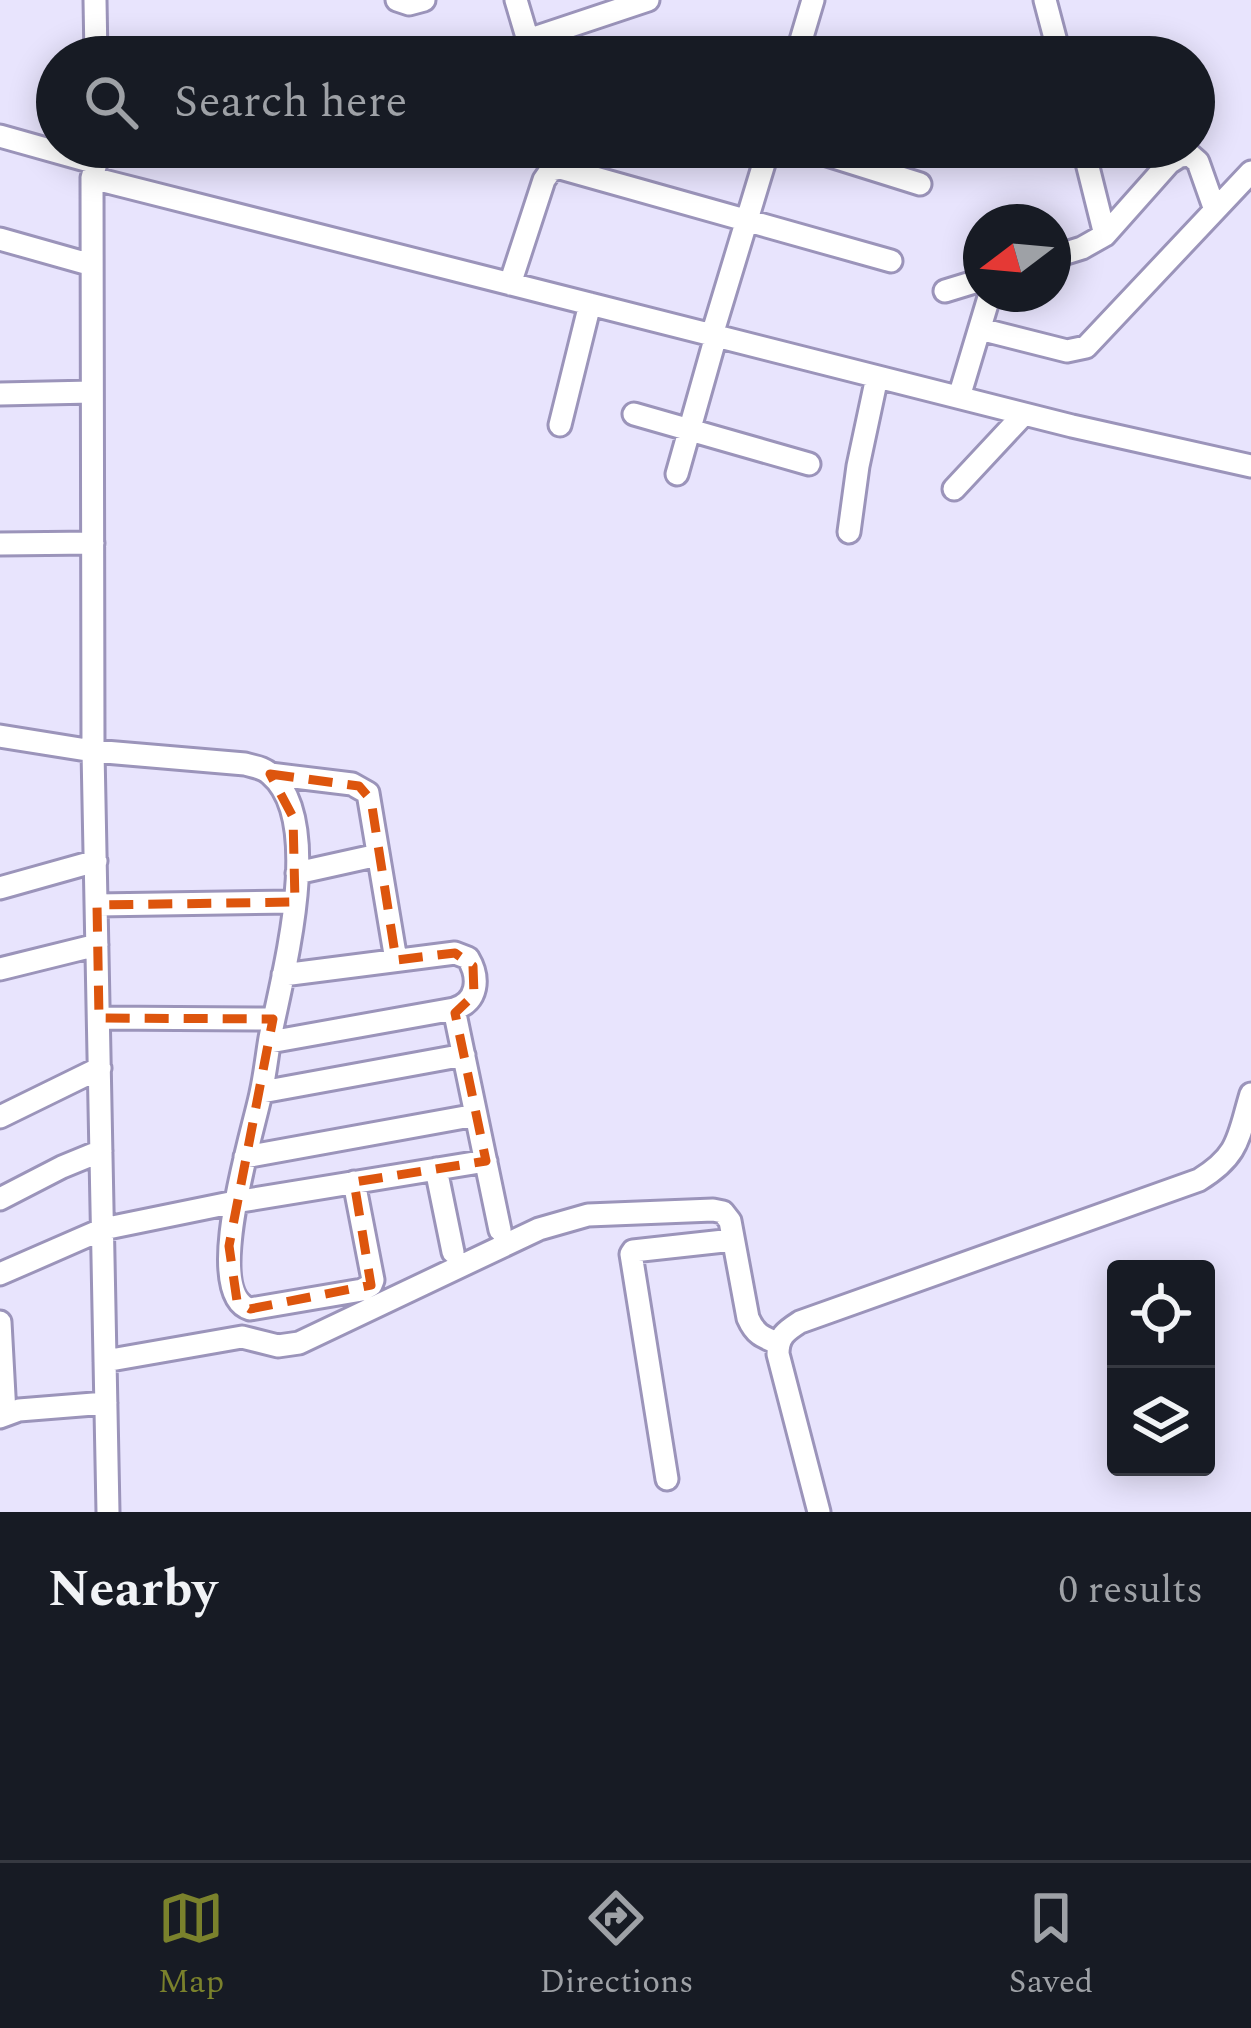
<!DOCTYPE html>
<html lang="en">
<head>
<meta charset="utf-8">
<style>
	:root { --surface:#171b24; --page:#20242c; --text:#f1f3f6; --muted:#9ea1a6; --line:#363941; --accent:#7a812c }
	body { margin:0; font-family:Spectral,serif; background:var(--page); color:var(--text) }
	.controls { position:absolute; right:36px; bottom:36px; display:grid; overflow:hidden; border-radius:12px; box-shadow:0 6px 30px #0003 }
	.controls button { width:108px; height:108px; display:grid; place-items:center; padding:0; border:0; border-bottom:3px solid var(--line); background:var(--surface); color:var(--text); font:60px sans-serif }
	.compass { position:absolute; left:963px; top:204px; width:108px; height:108px; border-radius:50%; background:var(--surface); box-shadow:0 6px 30px #0003; rotate:254deg }
	.list { margin:0; padding:0; list-style:none }
	h2 { display:flex; justify-content:space-between; align-items:center; height:156px; margin:0; padding:0 48px; font-size:51px }
	h2 small { font-size:39px; font-weight:400; color:var(--muted) }
	.icon { flex:none; width:66px; height:66px; fill:none; stroke:currentColor; stroke-width:2; stroke-linecap:round; stroke-linejoin:round }
	.map { position:relative; flex:none; width:1251px; height:1512px; overflow:hidden }
	.search { position:absolute; background:var(--surface); box-shadow:0 6px 30px #0003; left:36px; right:36px; top:36px; height:132px; display:flex; align-items:center; gap:30px; box-sizing:border-box; padding:0 42px; border-radius:66px; color:var(--muted); font-size:45px }
	.sheet { height:348px; background:var(--surface) }
	nav { display:flex; justify-content:space-around; align-items:center; box-sizing:border-box; height:168px; border-top:3px solid var(--line); background:var(--surface); font-size:33px; color:var(--muted) }
	nav a { display:grid; justify-items:center; gap:6px }
	nav .on { color:var(--accent) }
	.map>svg:first-child { display:block }
	.lines { fill:none; stroke-linecap:round; stroke-linejoin:round }
	.minor-casing { stroke:#9b94ba; stroke-width:27 }
	.minor { stroke:#fff; stroke-width:21 }
	.marked { fill:none; stroke:#dd550d; stroke-width:9; stroke-dasharray:24 15; stroke-linejoin:round }
</style>
</head>
<body>
<div class="map">
<svg width="1251" height="1512" viewBox="0 0 1251 1512">
	<rect width="100%" height="100%" fill="#e8e4fd"/>
	<g class="lines">
		<g class="minor-casing">
			<path id="minor" d="M95 0 96 57
				M397 0 409 4 424 0
				M516 0 533 57
				M1045 0 1060 57
				M528 40 648 0
				M722 57 725 56
				M796 57 813 0
				M0 136 96 163
				M96 147V163L92 178 93 751 108 1512
				M802 147 920 184
				M1083 147 1105 235
				M92 178 1072 426 1251 466
				M0 239 92 265
				M1053 257 1082 248 1105 235 1169 163 1180 156 1190 155 1198 162 1215 210
				M510 284 544 180 551 170 560 168 891 261
				M945 291 981 280
				M980 329 1067 351 1086 347 1251 172
				M712 335 769 147
				M0 394 92 392
				M959 397 990 294
				M634 414 809 464
				M560 425 590 304
				M677 474 716 336
				M954 489 1024 414
				M849 532 858 466 877 377
				M0 544 93 543
				M0 736 93 751 245 764C254 767 263 767 270 774 326 821 282 976 270 1038 267 1056 265 1075 261 1093 254 1129 201 1294 250 1309L362 1290 371 1285 373 1280 354 1182
				M270 774 352 784 368 793 396 960
				M297 873 378 855
				M0 888 96 861
				M97 905 295 902
				M0 969 97 945
				M454 1009 500 1230
				M99 1018 274 1019
				M270 1042 454 1009C478 1002 480 978 468 958L455 953 283 975
				M262 1092 464 1055
				M0 1117 100 1068
				M245 1157 476 1115
				M436 1169 453 1252
				M0 1199 62 1167 101 1151
				M0 1274 103 1229 235 1202 486 1161
				M0 1322 5 1414
				M105 1361 242 1337 278 1346 299 1343 539 1229 588 1215 713 1210 723 1212 730 1221 748 1318C755 1334 762 1337 778 1343
				M0 1417 19 1410 106 1403
				M667 1479 631 1254 633 1251 733 1240
				M819 1512 778 1354C778 1336 786 1331 800 1322L1199 1180C1240 1155 1238 1137 1251 1094"/>
		</g>
		<use href="#minor" class="minor"/>
	</g>
	<path class="marked" d="M270 774 359 786 371 800 396 960 455 953 473 966 474 995 455 1013 486 1161 354 1182 371 1285 250 1309 237 1301 229 1246 273 1019 99 1018 97 905 295 902 293 817Z"/>
</svg>
<div class="controls">
<button><svg class="icon" aria-label="locate" viewBox="0 0 24 24"><circle cx="12" cy="12" r="6"/><path d="M12 2v4M12 18v4M2 12h4M18 12h4"/></svg></button>
<button><svg class="icon" aria-label="layers" viewBox="0 0 24 24"><path d="M12 4l9 5-9 5-9-5zM3 14l9 5 9-5"/></svg></button>
</div>
<svg class="compass" viewBox="-18 -18 36 36"><path d="M0-13l5 13h-10z" fill="#e53935"/><path d="M0 13l5-13h-10z" fill="#9ea1a6"/></svg>
<div class="search"><svg class="icon" aria-label="search" viewBox="0 0 24 24"><circle cx="10" cy="10" r="6"/><path d="M15 15l6 6"/></svg>Search here</div>
</div>
<section class="sheet">
<h2>Nearby<small>0 results</small></h2>
<ul class="list">
</ul>
</section>
<nav>
<a class="on"><svg class="icon" aria-label="map" viewBox="0 0 24 24"><path d="M3 6l6-2 6 2 6-2v14l-6 2-6-2-6 2zM9 4v14M15 6v14"/></svg>Map</a>
<a><svg class="icon" aria-label="directions" viewBox="0 0 24 24"><path d="M12 3l9 9-9 9-9-9zM9 14v-3h6M13 9l2 2-2 2"/></svg>Directions</a>
<a><svg class="icon" aria-label="saved" viewBox="0 0 24 24"><path d="M7 4h10v16l-5-4-5 4z"/></svg>Saved</a>
</nav>
</body>
</html>
